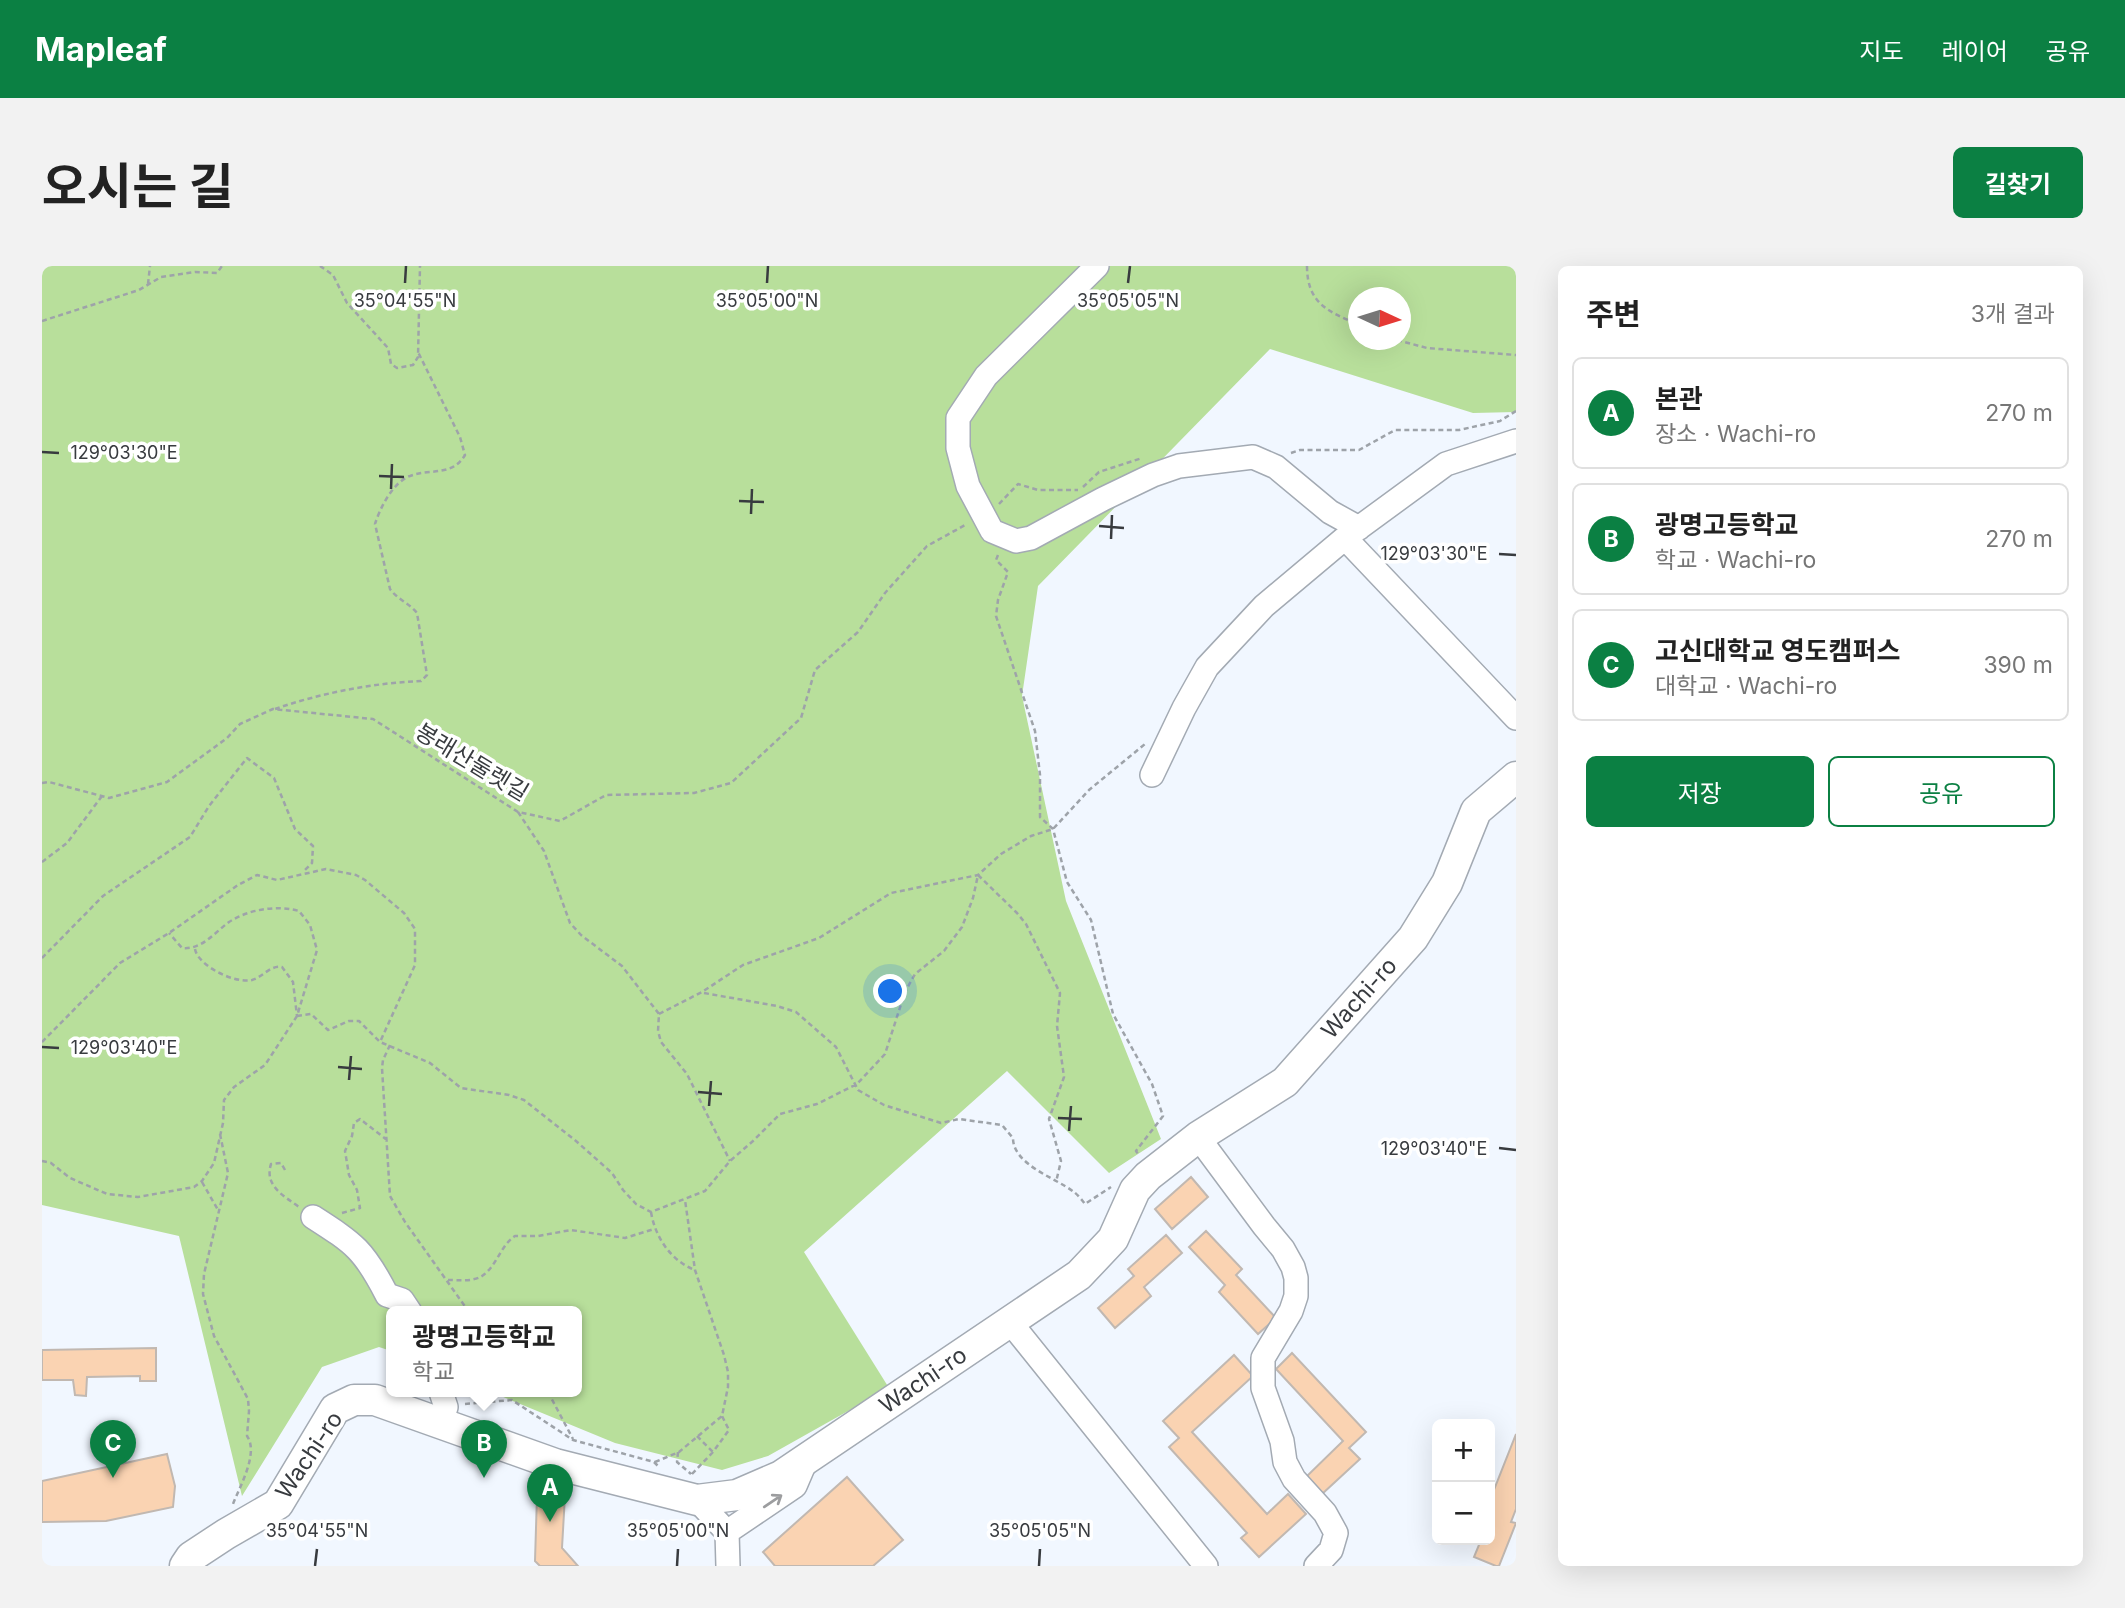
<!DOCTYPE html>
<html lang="ko">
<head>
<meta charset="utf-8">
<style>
	:root { --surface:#fff; --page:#f2f2f2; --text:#222; --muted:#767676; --line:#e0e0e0; --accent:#0b8043 }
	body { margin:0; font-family:Inter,"Noto Sans KR",sans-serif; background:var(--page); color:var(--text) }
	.controls { position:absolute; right:21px; bottom:21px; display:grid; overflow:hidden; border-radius:10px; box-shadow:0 7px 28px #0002 }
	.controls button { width:63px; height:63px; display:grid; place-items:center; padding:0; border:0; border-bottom:2px solid var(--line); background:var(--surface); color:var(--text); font:35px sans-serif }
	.compass { position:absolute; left:1306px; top:21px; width:63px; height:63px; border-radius:50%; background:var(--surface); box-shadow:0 7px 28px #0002; rotate:94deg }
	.you { position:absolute; left:849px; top:726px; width:24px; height:24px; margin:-18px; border:5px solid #fff; border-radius:50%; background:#1a73e8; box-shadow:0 0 0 10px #1a73e833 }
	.badge { display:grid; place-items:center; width:46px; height:46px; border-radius:50%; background:var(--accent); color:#fff; font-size:23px; font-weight:700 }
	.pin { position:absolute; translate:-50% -58px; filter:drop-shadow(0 2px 4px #0008) }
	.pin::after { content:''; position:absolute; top:37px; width:24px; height:21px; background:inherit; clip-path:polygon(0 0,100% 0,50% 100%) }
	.popup { position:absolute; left:344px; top:1040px; width:196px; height:91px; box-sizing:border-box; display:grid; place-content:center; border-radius:10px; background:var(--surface); filter:drop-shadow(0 2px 5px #0005); font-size:23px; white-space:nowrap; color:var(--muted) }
	.popup b { font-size:26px; color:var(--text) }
	.popup::after { content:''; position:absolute; left:50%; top:100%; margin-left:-14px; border:14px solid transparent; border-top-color:var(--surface) }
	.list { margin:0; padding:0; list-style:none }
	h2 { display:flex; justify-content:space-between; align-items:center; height:91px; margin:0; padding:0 28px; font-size:30px }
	h2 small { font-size:23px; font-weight:400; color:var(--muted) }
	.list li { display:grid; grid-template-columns:46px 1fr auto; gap:21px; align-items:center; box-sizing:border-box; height:112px; margin:0 14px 14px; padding:0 14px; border:2px solid var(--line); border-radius:10px }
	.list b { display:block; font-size:26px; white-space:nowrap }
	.list p { margin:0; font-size:23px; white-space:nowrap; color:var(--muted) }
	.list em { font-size:23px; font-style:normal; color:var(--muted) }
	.actions { display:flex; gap:14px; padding:21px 28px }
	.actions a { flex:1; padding:16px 0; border:2px solid var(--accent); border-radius:10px; text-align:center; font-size:24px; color:var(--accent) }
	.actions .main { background:var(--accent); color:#fff }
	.map { position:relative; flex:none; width:1474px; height:1300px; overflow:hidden; border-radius:10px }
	header { display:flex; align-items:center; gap:42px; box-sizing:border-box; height:98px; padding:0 35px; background:var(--accent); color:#fff }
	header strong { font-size:33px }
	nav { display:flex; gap:38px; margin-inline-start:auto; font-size:24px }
	.intro { display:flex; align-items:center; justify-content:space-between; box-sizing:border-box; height:168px; padding:0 42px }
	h1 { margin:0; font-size:49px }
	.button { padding:18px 32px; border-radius:10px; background:var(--accent); color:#fff; font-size:24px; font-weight:700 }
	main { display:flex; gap:42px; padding:0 42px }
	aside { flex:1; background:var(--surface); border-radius:10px; box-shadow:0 7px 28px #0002 }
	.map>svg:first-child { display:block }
	.green { fill:#b8df9b; fill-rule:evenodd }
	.building { fill:#fad3b2; stroke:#c1b8b1; stroke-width:2 }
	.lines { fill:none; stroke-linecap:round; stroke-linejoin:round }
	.minor-casing { stroke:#a3aab3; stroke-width:26 }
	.major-casing { stroke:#a3aab3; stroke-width:33 }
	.path { stroke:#9ea3a9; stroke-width:2.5; stroke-dasharray:5 3.5; stroke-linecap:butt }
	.minor { stroke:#fff; stroke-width:23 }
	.major { stroke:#fff; stroke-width:30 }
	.oneway { stroke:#9c9d9f }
	.ticks { fill:none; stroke:#383b3f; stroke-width:2.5 }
	.labels { text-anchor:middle; stroke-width:7; stroke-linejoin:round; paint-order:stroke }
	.street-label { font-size:23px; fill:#383b3f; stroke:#fff }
	.ticks-label { font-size:18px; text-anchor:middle; fill:#383b3f; stroke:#fff; stroke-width:7; stroke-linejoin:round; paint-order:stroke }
</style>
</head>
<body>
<header>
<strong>Mapleaf</strong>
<nav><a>지도</a><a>레이어</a><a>공유</a></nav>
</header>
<div class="intro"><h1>오시는 길</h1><a class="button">길찾기</a></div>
<main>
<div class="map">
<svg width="1474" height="1300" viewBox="0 0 1474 1300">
	<rect width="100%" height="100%" fill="#f1f7ff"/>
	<path class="green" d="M0 0H1474V146L1431 147 1228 83 996 320 980 430 1024 635 1119 873 1067 907 965 805 762 986 847 1122 726 1190 680 1204 573 1177 449 1126H535V1046H349V1085L337 1081 280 1101 200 1230 137 970 0 939ZM1316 32H1358V74H1316Z"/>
	<path class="building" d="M1149 911 1166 931 1130 963 1113 943Z
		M1164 965 1200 1003 1194 1009 1234 1052 1216 1068 1177 1026 1183 1019 1147 981Z
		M1124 969 1140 987 1102 1021 1109 1030 1073 1062 1056 1042 1092 1010 1086 1003Z
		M114 1082V1115H98V1110L45 1111 44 1130 33 1129 31 1114H0V1084Z
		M1250 1087 1324 1166 1307 1182 1318 1193 1280 1228 1264 1211 1301 1175 1234 1103Z
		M1192 1089 1211 1110 1150 1166 1225 1248 1246 1228 1264 1248 1217 1291 1199 1272 1205 1267 1127 1181 1137 1172 1121 1155Z
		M1474 1168V1243L1469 1256 1474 1257 1457 1300H1454L1432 1291 1439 1274H1448V1234Z
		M125 1188 133 1220 131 1241 64 1255 0 1256V1215Z
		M805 1211 861 1274 831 1300H733L721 1286Z
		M495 1229H523L520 1282 536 1300H498L493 1295Z"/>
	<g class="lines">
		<g class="minor-casing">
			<path id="minor" d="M1055 0 944 110 916 152V182L926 220 950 265 974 275 989 272 1061 233 1111 209 1137 200 1211 191 1234 201 1288 246 1317 262
				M1303 272 1474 452
				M1110 509 1142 442 1165 401 1222 340 1303 272 1404 198 1474 175
				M1156 871 1222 960 1241 983 1251 1001 1254 1012V1030L1249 1045 1221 1092V1122L1240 1175 1243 1196 1252 1213 1283 1247 1294 1267 1289 1284 1274 1300
				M271 951C313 978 322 984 345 1029L360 1034 368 1046
				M968 1056 1164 1300
				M399 1126 404 1141 399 1157
				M655 1234 685 1266 686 1300
				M685 1266 753 1220 765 1192"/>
		</g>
		<g class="major-casing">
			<path id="major" d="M143 1300 149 1291 184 1268 236 1238 293 1143 312 1134H333L513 1198 655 1234 695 1229 739 1210 1037 1009 1071 973 1093 924 1106 910 1156 871 1243 816 1371 672 1405 617 1434 545 1474 511"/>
		</g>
		<path class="path" d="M278 0 291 9 305 37 346 82 349 98 355 102 371 99 376 91 378 0
			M1265 0C1265 37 1286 46 1316 58
			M106 18 108 0
			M0 55 97 24 119 11 153 6 175 7 180 0
			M1355 74 1385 82 1474 89
			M1249 187 1258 184H1317L1353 164H1417L1458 155 1474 145
			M1041 221 1057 206 1100 192
			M957 238 976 218 996 224H1036
			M956 289 954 294 966 306 956 334 954 350 993 465 998 509V551L1011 563 1025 616 1049 654 1071 748 1110 818 1121 850 1094 885 1096 888
			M233 443C279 427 331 417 379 415L385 409 375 347C367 337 355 333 348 323L333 258C338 242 351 216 368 210 389 202 410 211 423 189L418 171 376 86
			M0 517 7 516 67 532 125 516 185 472 198 458 231 443 331 453 476 546 518 555 564 529 652 527 689 517 759 452 773 404 816 366 843 327 885 280 925 258
			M476 546 502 585 528 657 539 669 580 700 617 748 616 765 619 776 645 808 688 895
			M0 596 25 577 60 530
			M936 609 975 647 984 658 1018 727 1015 760 1022 811 1007 853 1019 895 1014 916
			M153 683C156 700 193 718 210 714 221 711 228 699 240 701L251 716 255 750
			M0 692 61 630 148 571 167 540 205 492 232 512 253 563 271 580 270 597 262 605
			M662 727 735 740 754 746 794 781 816 824 842 839 899 857 917 853 960 859 971 872C971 899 1014 912 1032 926 1036 929 1040 934 1043 938L1069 921
			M617 748 660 726 701 699 777 672 849 627 936 609 959 588 989 570 1011 563 1047 524 1103 478
			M255 750 269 748 286 764 307 755H317L338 776 388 797 419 822 467 829 482 834 534 875 570 907 581 924 594 938 609 946 663 925 688 895 711 875 738 848 775 838 815 818 843 788 863 726 873 708 902 685 920 661 931 632 936 609
			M0 776 78 697 127 667 196 619 215 609 235 614 284 603 314 609 323 614 362 647 373 663V699L338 776
			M348 779 341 794 340 802 348 930 363 956 427 1046
			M178 868 186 907 162 1008 161 1028 172 1070 206 1133 207 1145 205 1170C217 1187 198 1220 191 1238
			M0 895 9 897 28 912 65 928 96 931 152 921 160 915 172 897 181 857 182 834 192 821 223 799 255 750 275 684 268 659 257 645C235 639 207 643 187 656 172 667 160 684 140 682L127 667
			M243 904 239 897 229 898C222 920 242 930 257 941
			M160 916 176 944
			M609 946C613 971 629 995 653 1004
			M300 947 318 942 315 924 307 909 303 885 310 870 312 857 318 853 345 874
			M406 1014C416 1014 431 1016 440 1010 455 1000 458 980 473 970H496L529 964 583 972 612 963
			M506 1126 531 1173
			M423 1138 470 1134 531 1174 612 1196 616 1200
			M655 1170 671 1186
			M636 1186 635 1196 649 1208
			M613 1196 637 1186 680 1150 686 1121V1106L682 1089 653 1004 643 934
			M650 1208 671 1186 687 1164 680 1150"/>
		<use href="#minor" class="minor"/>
		<use href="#major" class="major"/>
	</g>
	<defs><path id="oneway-shaft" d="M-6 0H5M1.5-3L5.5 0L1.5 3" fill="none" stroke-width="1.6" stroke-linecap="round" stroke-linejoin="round" transform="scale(1.75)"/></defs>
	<use class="oneway" href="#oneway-shaft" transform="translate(731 1235) rotate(-34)"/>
	<path class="ticks" d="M363 17 364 0M725 17 726 0M1086 17 1088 0M0 186 17 187M337 210 362 211M349 223 350 198M697 235 722 236M709 248 710 223M1057 260 1082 262M1069 273 1070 249M1457 288 1474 289M0 781 17 782M296 801 320 803M307 814 309 790M656 826 680 828M667 840 669 815M1016 852 1040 853M1027 865 1029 840M1457 882 1474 884M273 1300 275 1283M635 1300 636 1283M997 1300 998 1283"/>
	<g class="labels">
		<g class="street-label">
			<text transform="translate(430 496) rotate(31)" y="8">봉래산둘렛길</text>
			<text transform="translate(1317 732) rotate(-48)" y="8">Wachi-ro</text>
			<text transform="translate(881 1114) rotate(-34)" y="8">Wachi-ro</text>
			<text transform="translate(267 1189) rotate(-56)" y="8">Wachi-ro</text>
		</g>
	</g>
	<g class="ticks-label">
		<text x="363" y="41">35°04'55"N</text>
		<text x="725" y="41">35°05'00"N</text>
		<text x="1086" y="41">35°05'05"N</text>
		<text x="82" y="193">129°03'30"E</text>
		<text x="1392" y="294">129°03'30"E</text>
		<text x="82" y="788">129°03'40"E</text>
		<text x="1392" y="889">129°03'40"E</text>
		<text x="275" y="1271">35°04'55"N</text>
		<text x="636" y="1271">35°05'00"N</text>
		<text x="998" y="1271">35°05'05"N</text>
	</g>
</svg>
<div class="controls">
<button>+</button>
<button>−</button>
</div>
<svg class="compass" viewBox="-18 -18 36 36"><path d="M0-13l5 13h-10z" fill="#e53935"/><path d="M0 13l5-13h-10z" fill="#767676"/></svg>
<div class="you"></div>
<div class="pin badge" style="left:508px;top:1256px">A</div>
<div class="pin badge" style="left:442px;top:1212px">B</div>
<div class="popup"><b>광명고등학교</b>학교</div>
<div class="pin badge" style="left:71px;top:1212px">C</div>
</div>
<aside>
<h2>주변<small>3개 결과</small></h2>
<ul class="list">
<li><span class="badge">A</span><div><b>본관</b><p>장소 · Wachi-ro</p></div><em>270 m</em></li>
<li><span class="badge">B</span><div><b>광명고등학교</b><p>학교 · Wachi-ro</p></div><em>270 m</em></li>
<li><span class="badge">C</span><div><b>고신대학교 영도캠퍼스</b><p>대학교 · Wachi-ro</p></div><em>390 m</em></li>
</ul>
<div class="actions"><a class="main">저장</a><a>공유</a></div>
</aside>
</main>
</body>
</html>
